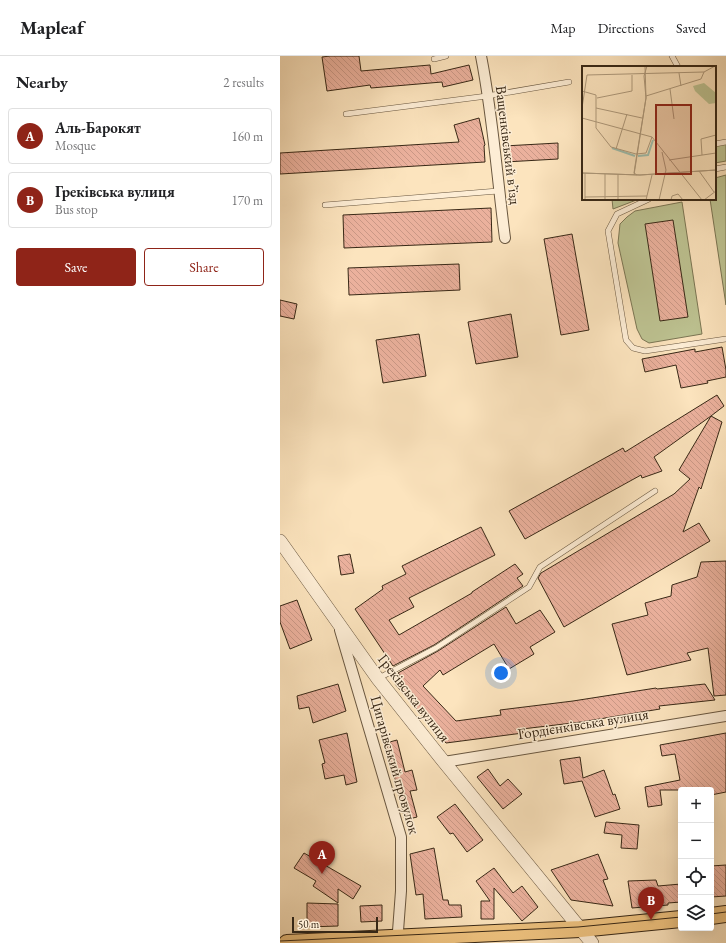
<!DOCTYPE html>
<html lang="en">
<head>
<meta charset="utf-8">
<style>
	:root { --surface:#fff; --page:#f2f2f2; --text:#202124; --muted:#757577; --line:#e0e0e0; --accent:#8f2418 }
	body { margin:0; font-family:"EB Garamond",serif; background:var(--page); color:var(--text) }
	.controls { position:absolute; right:12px; bottom:12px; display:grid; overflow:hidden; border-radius:4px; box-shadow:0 4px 16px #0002 }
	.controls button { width:36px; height:36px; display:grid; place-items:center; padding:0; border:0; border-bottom:1px solid var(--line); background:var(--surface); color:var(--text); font:20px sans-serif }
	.scale { position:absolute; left:12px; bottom:10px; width:86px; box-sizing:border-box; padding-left:4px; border:2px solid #382816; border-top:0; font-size:11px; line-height:14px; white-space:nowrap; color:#382816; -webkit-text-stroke:3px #fdedd5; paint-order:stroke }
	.you { position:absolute; left:221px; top:617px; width:14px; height:14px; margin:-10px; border:3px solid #fff; border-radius:50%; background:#1a73e8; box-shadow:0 0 0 6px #1a73e833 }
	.badge { display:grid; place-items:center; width:26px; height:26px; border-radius:50%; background:var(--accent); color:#fff; font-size:13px; font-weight:700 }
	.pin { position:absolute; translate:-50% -33px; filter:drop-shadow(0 1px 2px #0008) }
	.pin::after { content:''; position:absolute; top:21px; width:14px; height:12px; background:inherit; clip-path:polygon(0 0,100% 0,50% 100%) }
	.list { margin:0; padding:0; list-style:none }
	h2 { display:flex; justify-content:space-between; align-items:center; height:52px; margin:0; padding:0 16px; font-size:17px }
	h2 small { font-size:13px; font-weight:400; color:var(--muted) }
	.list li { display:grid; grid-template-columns:26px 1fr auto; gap:12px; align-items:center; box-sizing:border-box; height:56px; margin:0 8px 8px; padding:0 8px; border:1px solid var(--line); border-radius:4px }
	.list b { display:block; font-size:15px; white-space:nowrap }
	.list p { margin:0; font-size:13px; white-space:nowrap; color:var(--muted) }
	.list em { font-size:13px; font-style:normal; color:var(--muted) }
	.actions { display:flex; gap:8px; padding:12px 16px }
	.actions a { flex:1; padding:9px 0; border:1px solid var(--accent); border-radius:4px; text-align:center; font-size:14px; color:var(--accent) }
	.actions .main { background:var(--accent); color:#fff }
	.icon { flex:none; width:22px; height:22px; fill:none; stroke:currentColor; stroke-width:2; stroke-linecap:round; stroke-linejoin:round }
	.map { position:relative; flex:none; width:446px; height:887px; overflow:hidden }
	header { display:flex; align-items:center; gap:24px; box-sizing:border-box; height:56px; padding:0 20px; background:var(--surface); border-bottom:1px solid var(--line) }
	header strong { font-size:19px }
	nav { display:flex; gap:22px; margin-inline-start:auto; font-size:14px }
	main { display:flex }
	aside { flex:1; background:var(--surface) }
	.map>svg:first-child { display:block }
	.grass { fill:#bec493; stroke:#7b7654 }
	.building { fill:url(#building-back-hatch); stroke:#382816 }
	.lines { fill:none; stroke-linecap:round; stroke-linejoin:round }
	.service-casing { stroke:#695740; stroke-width:6 }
	.minor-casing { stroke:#695740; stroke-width:12 }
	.tertiary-casing { stroke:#695740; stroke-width:14 }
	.primary-casing { stroke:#382816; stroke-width:18 }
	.service { stroke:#fdedd5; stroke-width:5 }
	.minor { stroke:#fdedd5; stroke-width:10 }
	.tertiary { stroke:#fdedd5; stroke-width:13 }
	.primary { stroke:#eec27f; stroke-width:16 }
	.tram { stroke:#382816; stroke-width:1 }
	.labels { text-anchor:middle; stroke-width:3; stroke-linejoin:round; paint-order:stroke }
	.street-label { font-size:15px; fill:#382816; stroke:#fdedd5 }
	.inset-river { fill:none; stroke:#9fbfaf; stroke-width:2 }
	.inset-road { fill:none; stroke:#ae997b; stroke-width:1 }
	.view { fill:#8f2418; fill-opacity:0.15; stroke:#8f2418; stroke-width:2 }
	.inset-edge { fill:none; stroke:#382816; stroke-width:2 }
</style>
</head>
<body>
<header>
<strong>Mapleaf</strong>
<nav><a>Map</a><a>Directions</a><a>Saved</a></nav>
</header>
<main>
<aside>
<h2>Nearby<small>2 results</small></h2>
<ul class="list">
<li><span class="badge">A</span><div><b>Аль-Барокят</b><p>Mosque</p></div><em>160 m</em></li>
<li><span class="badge">B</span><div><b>Греківська вулиця</b><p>Bus stop</p></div><em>170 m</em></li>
</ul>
<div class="actions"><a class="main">Save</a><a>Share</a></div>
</aside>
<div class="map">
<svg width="446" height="887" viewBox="0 0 446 887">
	<defs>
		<pattern id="building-back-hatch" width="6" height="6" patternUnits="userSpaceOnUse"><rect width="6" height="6" fill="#ebb19d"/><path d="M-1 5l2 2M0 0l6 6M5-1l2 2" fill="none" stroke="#ca9886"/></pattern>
	</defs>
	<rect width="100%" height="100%" fill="#fce4be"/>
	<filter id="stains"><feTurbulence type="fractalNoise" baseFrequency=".005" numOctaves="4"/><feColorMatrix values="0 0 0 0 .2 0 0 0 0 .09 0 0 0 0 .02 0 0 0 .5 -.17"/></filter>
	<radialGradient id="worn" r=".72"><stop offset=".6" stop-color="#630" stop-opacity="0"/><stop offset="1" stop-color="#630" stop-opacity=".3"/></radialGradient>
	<path class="grass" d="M446 87V105L435 107V89Z
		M446 119V249L430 143H435V122Z
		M332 143H359L333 153Z
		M402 146 422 278 369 287 362 283 357 273 338 187 340 168 347 161 355 155Z"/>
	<path class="building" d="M50 0H79L81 15 150 9 151 18 189 9 193 24 163 31 162 26 91 32 90 29 47 35 42 1Z
		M199 62 205 89 204 90 205 106 0 118V97L179 86 174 69Z
		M278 87V103L225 106 224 90Z
		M211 152 212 186 64 192 63 159Z
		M393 164 408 261 380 265 365 168Z
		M292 178 309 274 281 279 264 183Z
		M179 208 180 234 69 239 68 212Z
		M0 244 17 248 14 263 0 260Z
		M231 258 238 301 196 308 188 266Z
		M139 278 146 320 103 327 96 284Z
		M442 291 446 314V321L427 325 428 327 401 332 396 309 365 316 362 303 415 293V296Z
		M437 339 444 350 431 360 442 366 421 433 419 431 403 476 419 467 430 485 284 571 258 522 261 517 394 438 410 423 399 414 431 360 374 401 382 415 362 422 361 419 245 483 229 455 343 392 345 396Z
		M201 471 215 499 129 542 134 551 109 564 119 579 192 537V536L235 508 243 518 237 522 243 530 154 589 113 610 75 553 103 533 102 530 126 518 122 510Z
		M70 498 74 517 61 519 58 500Z
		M446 505V639L434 640 428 592 407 597 411 604 347 619 332 568 368 559 365 547 391 540 392 529 417 521 421 506Z
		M17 544 32 584 10 593 0 566V550Z
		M226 551 236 568 260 554 275 576 250 591 254 598 229 613 214 588 163 619 160 614 143 630 176 665 221 659 220 654 293 645 376 632 377 633 425 628 435 644 379 650 380 653 301 666 242 673 243 677 166 687 115 628 122 623 118 617 158 595Z
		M58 628 66 655 33 667 29 651 19 653 17 640Z
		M67 677 77 726 66 729 64 719 45 723 42 708 45 707 39 684Z
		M446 677V736L431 739V734H380L382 749 368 751 365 731 400 724 395 698 382 700 380 689Z
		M117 684 125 716 132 714 137 734 130 735 137 761 125 764 106 687Z
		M300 701 303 722 324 714 333 739 335 738 340 753 315 761 302 725 284 728 280 704Z
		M208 713 220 730 228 723 242 738 223 753 197 721Z
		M175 748 203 784 187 796 173 777 170 778 157 761Z
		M326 766 359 769 357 793 341 792 342 779 324 777Z
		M154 792 163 844H168L169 849H181L182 861 145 863 143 838 136 839 130 798Z
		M24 797 81 830 73 843 58 833V847L33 830 36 825 14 812Z
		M318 798 328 823 323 824 333 850 291 844 271 814Z
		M446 809V840L431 841V810Z
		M214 812 233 837 242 830 258 851 242 865 214 832V863H201V845H210L196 825Z
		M376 824 378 830 401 828V846L388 847V849L352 852 348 825Z
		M27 847 58 848V870L27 871Z
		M102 849V865L81 866 80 850Z"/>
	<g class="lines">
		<g class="service-casing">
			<path id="service" d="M392 0 398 11
				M154 3 166 0
				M66 58 207 40 289 26
				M435 88 446 86
				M435 113 446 111
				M369 143 337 158 328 175 346 284 353 292 365 295 446 283
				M45 149 218 135
				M99 622 156 592 249 531 260 511 375 435"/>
		</g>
		<g class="minor-casing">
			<path id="minor" d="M201 0C213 60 217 122 225 182
				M60 574 121 781V835L118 875 116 887
				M164 706 446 660"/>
		</g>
		<g class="tertiary-casing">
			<path id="tertiary" d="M0 485 98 623 164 706 312 887"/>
		</g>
		<g class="primary-casing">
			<path id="primary" d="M431 860 446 858
				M7 887 300 873 401 863"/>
		</g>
		<use href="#service" class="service"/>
		<use href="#minor" class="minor"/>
		<use href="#tertiary" class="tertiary"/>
		<use href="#primary" class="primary"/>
		<path class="tram" d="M431 858 446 856
			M0 885 298 871 401 861"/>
	</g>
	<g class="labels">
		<g class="street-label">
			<text transform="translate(228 89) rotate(83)" y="5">Ващенківський в’їзд</text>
			<text transform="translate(134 642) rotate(52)" y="5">Греківська вулиця</text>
			<text transform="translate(303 668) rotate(-9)" y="5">Гордієнківська вулиця</text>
			<text transform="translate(115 709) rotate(74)" y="5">Цигарівський провулок</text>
		</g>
	</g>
	<g transform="translate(302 10)">
		<rect width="134" height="134" fill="#fce4be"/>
		<path d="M122 17 134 27V37L127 38 113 25 111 20Z" fill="#bec493"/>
		<path class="inset-river" d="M30 82 53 90M56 90 66 89 71 74"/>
		<path class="inset-road" d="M97 7 99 20M88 23 92 53M0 25 14 29V62L29 81 54 88 64 87 70 71M64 30 119 13 122 6M15 32 50 25V9M0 42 5 9 122 6 133 0M14 42 60 52M0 52 70 71 120 134M34 83 45 48M120 89 119 73 134 69M87 94 134 87M117 105 132 126M0 107 58 109 134 104M0 107 58 109 134 104M3 107V134M23 108V134M36 108V134M52 109 64 32 62 10 65 0M55 109 52 107 53 100 64 32 63 0M3 131 65 130M64 134 70 109M77 134 84 104 80 86M89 134 90 130 96 128 101 134M122 134 134 125"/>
		<path class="view" d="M74 39H109V108H74Z"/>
		<rect width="134" height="134" class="inset-edge"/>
	</g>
	<rect width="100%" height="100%" filter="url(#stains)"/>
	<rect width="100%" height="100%" fill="url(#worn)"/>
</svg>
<div class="controls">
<button>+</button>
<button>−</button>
<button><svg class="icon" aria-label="locate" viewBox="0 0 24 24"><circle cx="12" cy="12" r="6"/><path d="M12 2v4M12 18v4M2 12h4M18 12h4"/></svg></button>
<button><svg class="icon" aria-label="layers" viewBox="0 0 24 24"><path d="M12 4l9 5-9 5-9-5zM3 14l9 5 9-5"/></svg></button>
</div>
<div class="scale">50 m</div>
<div class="you"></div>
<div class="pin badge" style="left:42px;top:818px">A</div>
<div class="pin badge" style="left:371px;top:864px">B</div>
</div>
</main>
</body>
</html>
